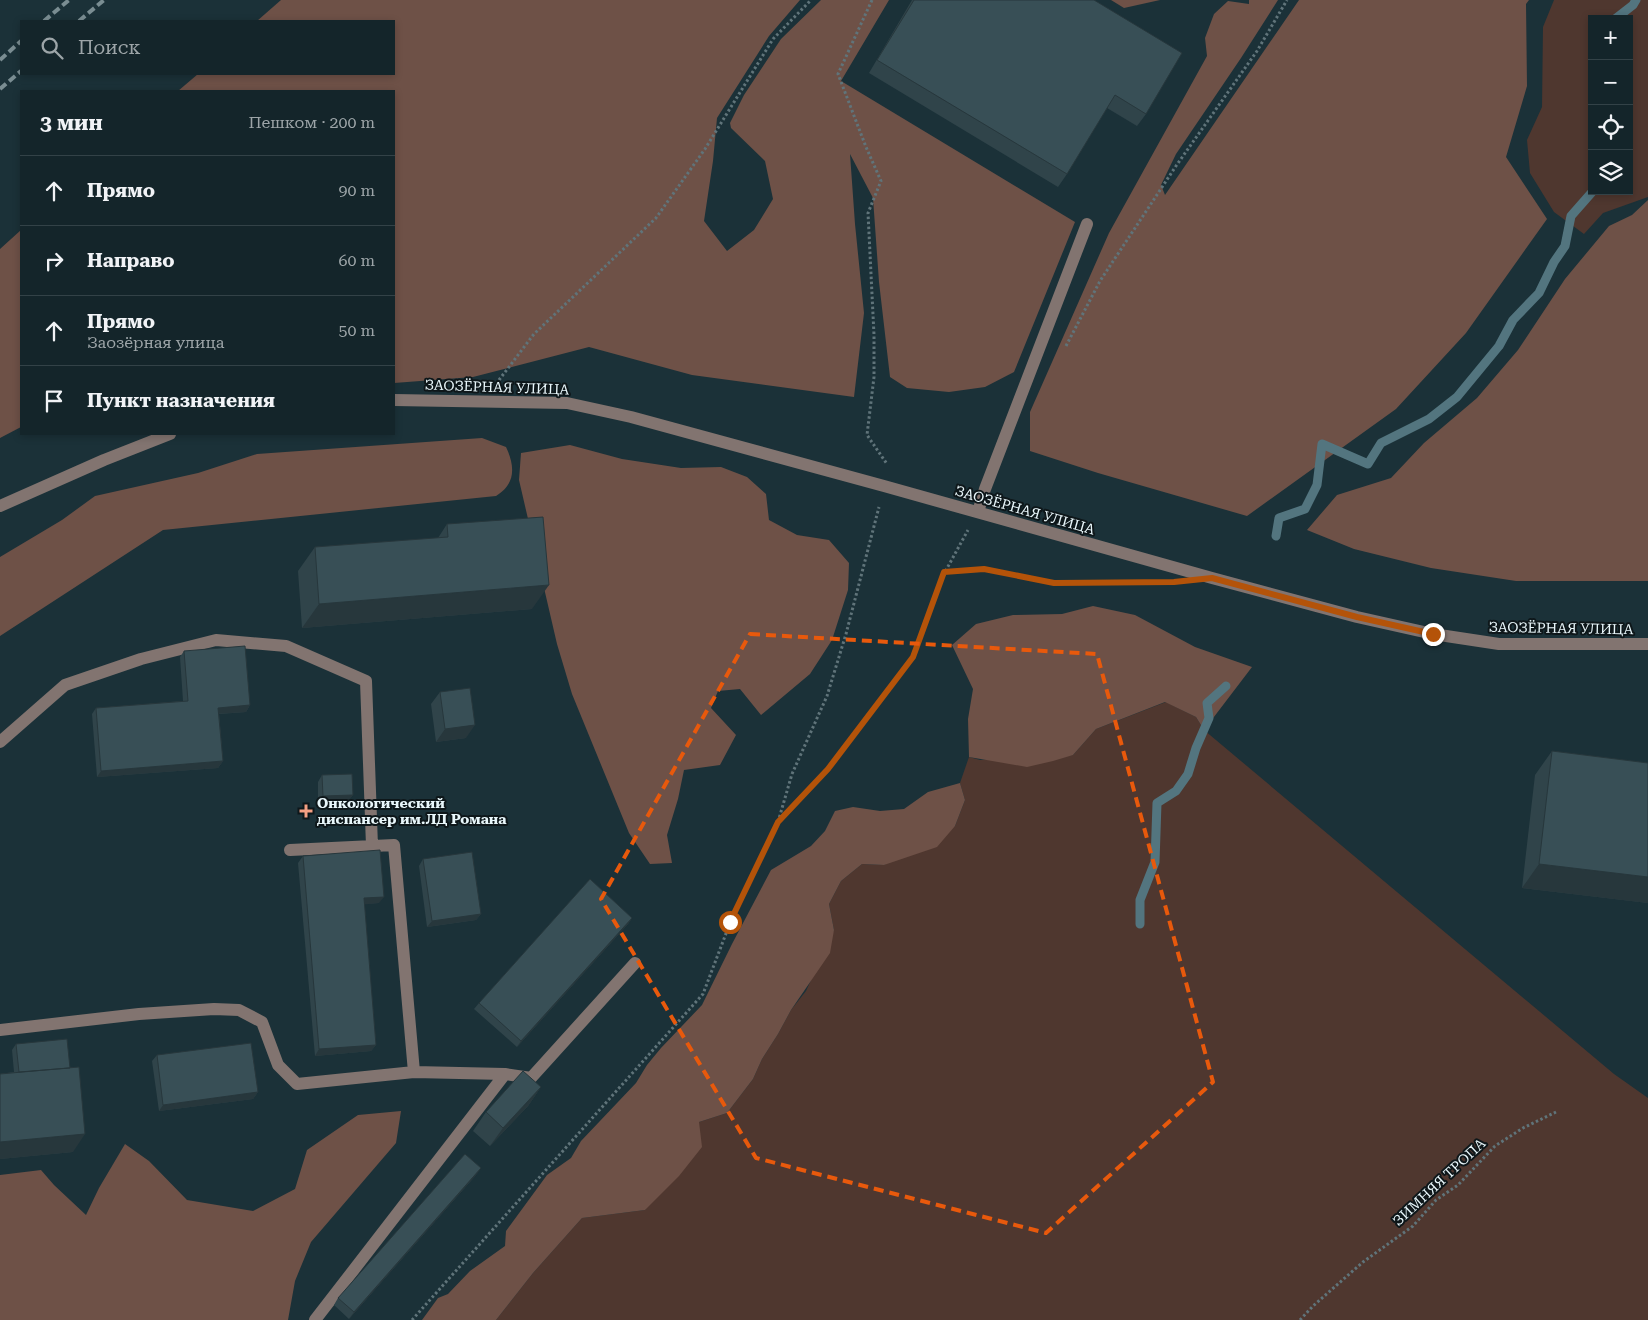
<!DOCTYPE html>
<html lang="ru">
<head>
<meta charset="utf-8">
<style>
	:root { --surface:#14252a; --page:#1d2d32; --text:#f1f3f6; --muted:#9da5a8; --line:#334247 }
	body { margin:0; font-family:"Roboto Serif",serif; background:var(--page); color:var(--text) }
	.controls { position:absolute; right:15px; top:15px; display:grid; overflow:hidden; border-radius:0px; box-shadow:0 2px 8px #0003 }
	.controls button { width:45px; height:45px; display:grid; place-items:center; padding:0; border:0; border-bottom:1px solid var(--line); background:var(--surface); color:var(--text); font:25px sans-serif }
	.stop { position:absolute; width:15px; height:15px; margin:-11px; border:4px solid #b45309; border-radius:50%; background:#fff }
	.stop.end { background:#b45309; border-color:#fff; box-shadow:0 1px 5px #0008 }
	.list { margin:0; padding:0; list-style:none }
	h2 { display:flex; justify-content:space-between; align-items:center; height:65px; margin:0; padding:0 20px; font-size:21px }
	h2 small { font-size:16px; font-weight:400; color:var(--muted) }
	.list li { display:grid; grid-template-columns:32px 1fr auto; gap:15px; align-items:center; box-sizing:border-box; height:70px; padding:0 20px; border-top:1px solid var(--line) }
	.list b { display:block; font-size:19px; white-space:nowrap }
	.list p { margin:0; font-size:16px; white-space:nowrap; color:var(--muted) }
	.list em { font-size:16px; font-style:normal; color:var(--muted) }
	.icon { flex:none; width:28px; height:28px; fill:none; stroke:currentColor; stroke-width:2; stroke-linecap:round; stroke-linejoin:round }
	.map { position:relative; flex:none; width:1648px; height:1320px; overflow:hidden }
	.search { position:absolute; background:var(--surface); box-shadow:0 2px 8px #0003; left:20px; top:20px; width:375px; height:55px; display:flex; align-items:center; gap:12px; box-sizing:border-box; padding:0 18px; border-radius:0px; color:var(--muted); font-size:19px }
	.panel { position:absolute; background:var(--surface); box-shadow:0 2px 8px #0003; left:20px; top:90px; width:375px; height:345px; border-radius:0px }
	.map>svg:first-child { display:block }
	.green { fill:#4f372f; fill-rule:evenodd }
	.forest { fill:#6e5147 }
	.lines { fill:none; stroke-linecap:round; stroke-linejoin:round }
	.stream { stroke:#53757f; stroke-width:9 }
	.path { stroke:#60747a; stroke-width:3; stroke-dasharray:2.5 2.5; stroke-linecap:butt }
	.minor { stroke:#827470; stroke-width:12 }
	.rail { stroke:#7a8d92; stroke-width:4; stroke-dasharray:8 4; stroke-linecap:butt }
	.wall { fill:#30444a }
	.shaded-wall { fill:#27373c }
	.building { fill:#384f56; stroke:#27373c }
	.route { stroke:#b45309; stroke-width:6 }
	.marked { fill:none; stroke:#e8590c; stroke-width:4; stroke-dasharray:10 6; stroke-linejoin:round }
	.poi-dot { fill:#f39f83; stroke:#0e171a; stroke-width:2 }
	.labels { text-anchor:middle; stroke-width:4; stroke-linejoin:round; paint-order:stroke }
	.street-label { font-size:14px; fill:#e9f7fb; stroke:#0e171a }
	.poi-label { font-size:14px; font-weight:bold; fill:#e9f7fb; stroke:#0e171a; text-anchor:start }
</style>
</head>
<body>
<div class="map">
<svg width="1648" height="1320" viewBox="0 0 1648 1320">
	<rect width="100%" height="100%" fill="#1b3138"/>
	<path class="green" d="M1554 0H1648V197L1603 213 1584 234 1554 212 1530 173 1527 140 1542 107 1543 27ZM1592 19H1629V191H1592Z
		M1166 702 1196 717 1204 730 1614 1074 1648 1098V1320H496L533 1273 582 1218 645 1210 699 1122 727 1113 753 1079 762 1059 778 1034 791 1010 806 991 834 930 829 904 841 881 862 864 884 865 955 826 965 800 960 783 969 757 980 760 1073 755 1096 729Z"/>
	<path class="forest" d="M281 0H800L769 36 717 118 713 161 704 221 727 251 754 230 773 199 765 161 731 128 730 123 744 95 781 39 821 0H889L841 81 1075 222 1014 372 985 387 949 392 907 388 890 377 879 282 873 198 850 154 855 224 864 313 854 397 692 375 589 347 473 377 394 383V91H178L198 74H394V21H257Z
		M1111 0H1160L1124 8Z
		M1249 0H1278L1241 58 1176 154 1161 185 1165 195 1299 0H1529L1526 4 1527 86 1506 157 1547 219 1466 333 1396 409 1247 516 1098 473 1030 451V412L1109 233 1207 56 1205 38 1214 14 1228 1 1249 4Z
		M1648 200V581H1516L1431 568 1354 549 1307 530 1337 495 1391 478 1424 443 1477 398 1518 350 1565 279 1609 226 1632 215Z
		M21 230V427L0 438V249Z
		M482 438 506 447C515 466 516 484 496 496L163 530 0 636V557L62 520 95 496 198 473 257 454Z
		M570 445 622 459 681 468 721 467 747 477 766 494 769 520 797 535 829 540 849 563 848 590 832 640 810 674 761 715 740 689 718 691 711 708 736 735 720 765 684 770 678 799 667 835 672 863 650 864 629 833 572 694 557 644 519 480 521 453Z
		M1093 606 1135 615 1195 647 1252 667 1204 730 1196 717 1165 702 1096 729 1073 755 1053 761 1027 767 969 757 968 719 973 689 952 645 976 624 1013 615 1062 614Z
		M960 783 965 800 955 826 937 847 884 865 862 864 841 881 829 904 834 930 830 953 791 1010 778 1034 762 1059 753 1079 727 1113 699 1122 702 1147 679 1176 645 1210 582 1218 533 1273 496 1320H422L438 1298 448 1294 470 1271 505 1246 506 1231 547 1175 571 1158 581 1141 636 1083 647 1065 661 1048 702 1005 732 944 771 870 811 846 825 831 835 811 853 807 880 811 904 809 928 792Z
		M401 1111 396 1143 311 1242 295 1281 288 1320H0V1175L41 1170 54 1185 86 1215 99 1188 125 1144 149 1161 187 1200 253 1211 295 1189 307 1150 358 1115Z"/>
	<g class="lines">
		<path class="stream" d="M1615 19 1633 5 1636 0
			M1276 536 1279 518 1305 509 1317 485 1322 444 1368 464 1381 443 1429 419 1457 397 1499 346 1513 320 1539 293 1554 262 1565 246 1571 216 1593 191
			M1140 924V900L1155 862 1157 803 1176 791 1188 774 1196 748 1209 718 1207 703 1226 686"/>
		<path class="path" d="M872 0 838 74 866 147 881 181 868 213 874 335V377L867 435 887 464
			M1066 346 1100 281 1176 166 1257 51 1287 0
			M499 380 534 334 656 218 705 149 773 39 811 0
			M945 572 984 569 1054 583H1142
			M778 822 792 774 827 696 846 634 879 507
			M412 1320 703 994 730 923 778 822 828 769 913 657 945 572 968 530
			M1300 1320 1313 1306 1363 1262 1413 1226 1436 1200 1458 1185 1495 1146 1523 1128 1556 1112"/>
		<path class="minor" d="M394 400 567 403 631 417 884 486 1212 578 1357 617 1433 634 1499 644H1648
			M0 506 104 460 170 434
			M978 512 985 489 1087 224
			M0 742 65 685 141 659 216 640 286 646 366 681 372 846
			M0 1030 139 1014 214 1009 239 1010 262 1022 278 1065 297 1084 414 1072 394 845 290 850
			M414 1072 505 1074 531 1078 635 963
			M315 1320 505 1074"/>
		<path class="rail" d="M44 21 69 0
			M79 21 104 0
			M0 60 21 41
			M0 89 21 71"/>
	</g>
	<path class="wall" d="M912 0H1094L1146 114 1137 126 1107 108 1067 174 1058 187 869 73Z
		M447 524 532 609 302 628 298 571 315 547 438 538Z
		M184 651 250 705 246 712 219 714 223 761 218 768 97 777 92 714 96 708 183 701 180 657Z
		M440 692 466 738 436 742 431 704Z
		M1552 751 1648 763V903L1522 888 1535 775Z
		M322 775 353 795 348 801 318 802V782Z
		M303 856 379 903 364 904 376 1045 371 1051 315 1056 298 863Z
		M423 859 481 914 476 920 427 927 419 866Z
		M632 918 628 924 517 1047 474 1009 479 1003Z
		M16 1044 73 1152 0 1159V1074L14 1072 12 1050Z
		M157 1055 258 1092 253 1099 159 1111 152 1061Z
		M541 1087 528 1106 490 1146 473 1131 486 1112Z
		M477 1174 349 1319 334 1305 338 1298Z"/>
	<path class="shaded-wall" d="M549 585 532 609 302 628 319 604Z
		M250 705 246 712 214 714 218 708Z
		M475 725 466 738 436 742 445 729Z
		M223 761 218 768 97 777 101 771Z
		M353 795 348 801 318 802 323 796Z
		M1539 864 1648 877V903L1522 888Z
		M384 897 379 903 359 905 364 898Z
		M481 914 476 920 427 927 432 921Z
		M632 918 628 924 517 1047 521 1041Z
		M376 1045 371 1051 315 1056 319 1049Z
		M541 1087 528 1106 490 1146 503 1128Z
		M258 1092 253 1099 159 1111 163 1105Z
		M85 1134 73 1152 0 1159V1142Z
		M481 1168 477 1174 349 1319 354 1312Z"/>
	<path class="building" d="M914 0H1094L1182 53 1146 114 1115 95 1067 174 877 60Z
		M543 517 549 585 319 604 315 547 448 537 447 524Z
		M245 646 250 705 218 708 223 761 101 771 96 708 188 701 184 651Z
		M470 688 475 725 445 729 440 692Z
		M1552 751 1648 763V877L1539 864Z
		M352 774 353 795 323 796 322 775Z
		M380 850 384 897 364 898 376 1045 319 1049 303 856Z
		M472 852 481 914 432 921 423 859Z
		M590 879 632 918 521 1041 479 1003Z
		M67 1039 70 1068 19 1072 16 1044Z
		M251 1043 258 1092 163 1105 157 1055Z
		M79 1067 85 1134 0 1142V1074Z
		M523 1071 541 1087 503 1128 486 1112Z
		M465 1154 481 1168 354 1312 338 1298Z"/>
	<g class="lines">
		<path class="route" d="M730 922 778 822 828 769 913 657 944 572 984 569 1054 583 1174 582 1212 578 1357 617 1433 634"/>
	</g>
	<path class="marked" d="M750 634 1097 654 1213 1082 1046 1233 756 1158 601 899Z"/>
	<path class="poi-dot" d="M303.5 803.5h5v5h5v5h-5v5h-5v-5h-5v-5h5z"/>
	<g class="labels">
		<g class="street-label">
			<text transform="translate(497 387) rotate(2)" y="5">ЗАОЗЁРНАЯ УЛИЦА</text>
			<text transform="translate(1025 510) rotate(16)" y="5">ЗАОЗЁРНАЯ УЛИЦА</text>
			<text transform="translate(1561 628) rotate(1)" y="5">ЗАОЗЁРНАЯ УЛИЦА</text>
			<text transform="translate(1439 1182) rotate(-43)" y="5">ЗИМНЯЯ ТРОПА</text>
		</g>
		<g class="poi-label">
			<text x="317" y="808">Онкологический<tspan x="317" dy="16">диспансер им.ЛД Романа</tspan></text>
		</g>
	</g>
</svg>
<div class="controls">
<button>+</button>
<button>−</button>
<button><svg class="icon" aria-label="locate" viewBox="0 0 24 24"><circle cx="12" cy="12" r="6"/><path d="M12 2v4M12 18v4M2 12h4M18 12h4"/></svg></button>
<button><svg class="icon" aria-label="layers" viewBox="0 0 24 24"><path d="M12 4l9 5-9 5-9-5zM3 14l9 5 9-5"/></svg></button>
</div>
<div class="stop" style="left:730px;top:922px"></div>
<div class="stop end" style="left:1433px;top:634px"></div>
<div class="search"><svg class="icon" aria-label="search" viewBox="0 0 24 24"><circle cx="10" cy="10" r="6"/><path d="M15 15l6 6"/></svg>Поиск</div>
<section class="panel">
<h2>3 мин<small>Пешком · 200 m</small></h2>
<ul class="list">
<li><svg class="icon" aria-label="ahead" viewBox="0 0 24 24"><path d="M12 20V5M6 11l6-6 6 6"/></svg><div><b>Прямо</b></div><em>90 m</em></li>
<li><svg class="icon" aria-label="right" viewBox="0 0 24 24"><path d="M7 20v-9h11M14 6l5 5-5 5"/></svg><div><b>Направо</b></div><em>60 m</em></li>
<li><svg class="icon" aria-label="ahead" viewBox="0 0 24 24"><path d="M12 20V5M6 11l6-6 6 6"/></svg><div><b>Прямо</b><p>Заозёрная улица</p></div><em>50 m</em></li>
<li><svg class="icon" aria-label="arrive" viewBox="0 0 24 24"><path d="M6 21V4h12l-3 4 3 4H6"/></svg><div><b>Пункт назначения</b></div></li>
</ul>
</section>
</div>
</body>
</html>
